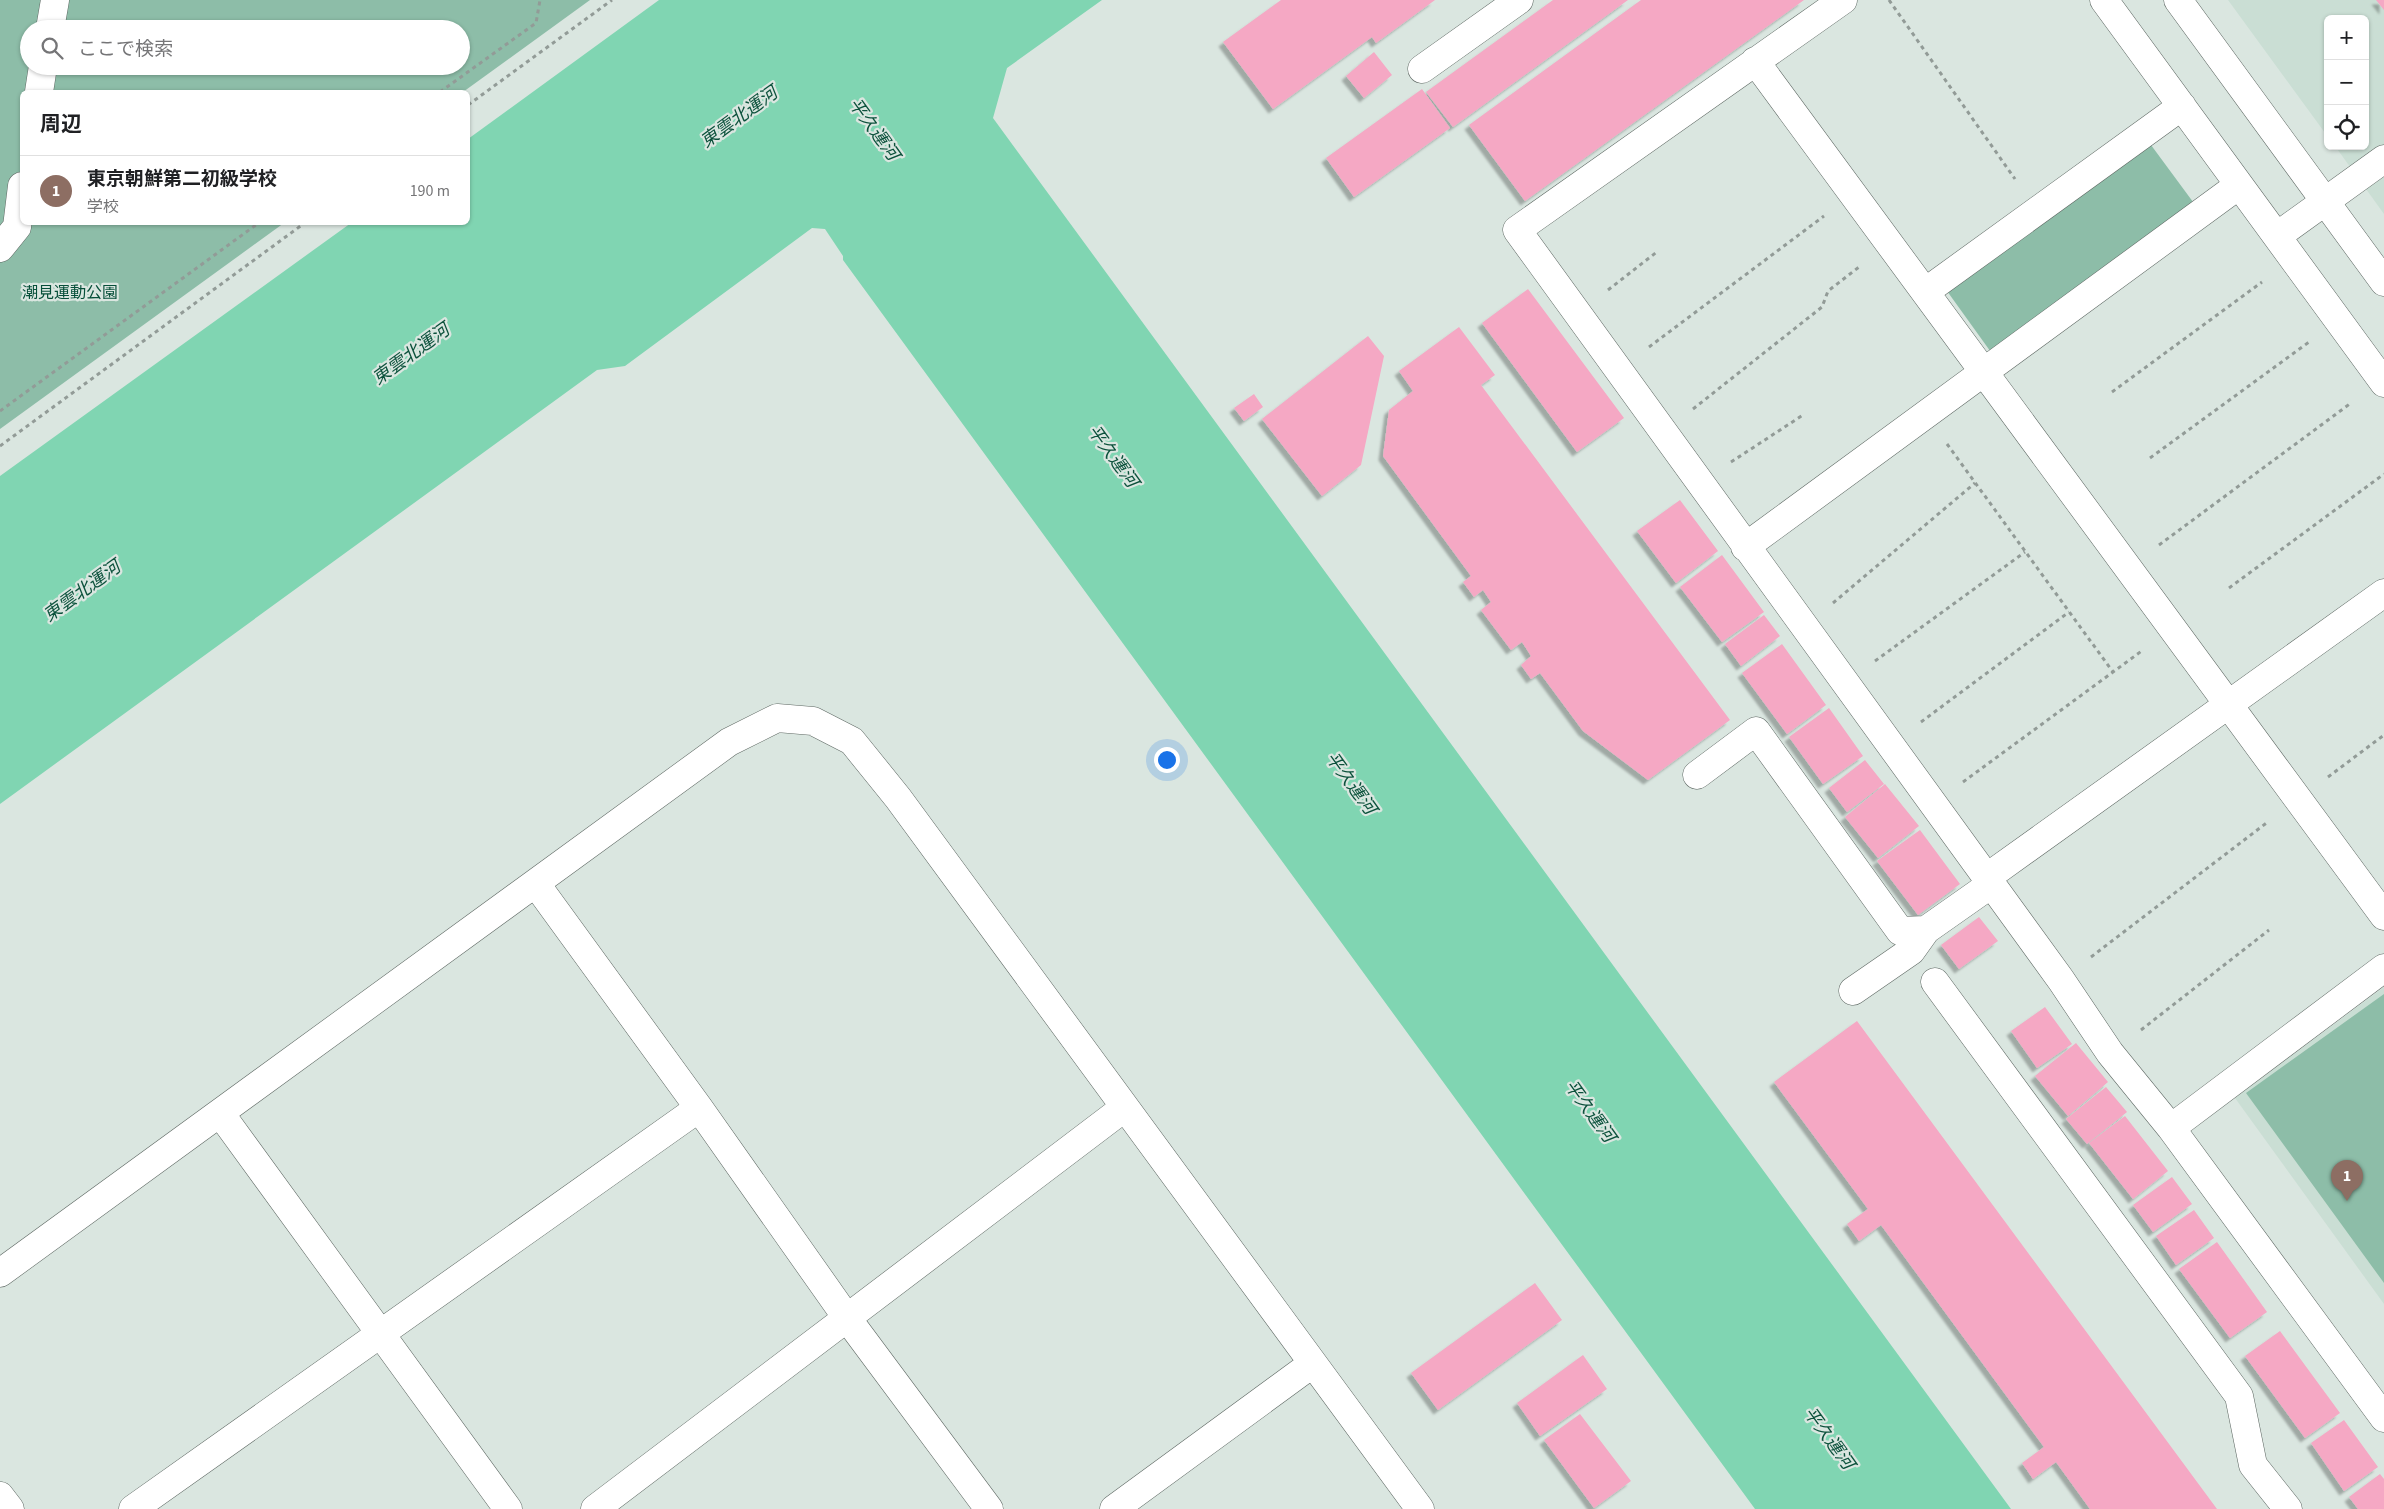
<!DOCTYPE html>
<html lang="ja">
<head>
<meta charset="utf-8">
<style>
	:root { --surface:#fff; --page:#f6f6f6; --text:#202124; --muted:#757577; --line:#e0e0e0; --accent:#2563eb }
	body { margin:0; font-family:"Source Sans 3","Noto Sans JP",sans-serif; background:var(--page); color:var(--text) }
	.controls { position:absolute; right:15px; top:15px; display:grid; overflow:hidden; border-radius:8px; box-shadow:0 1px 4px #0004 }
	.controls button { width:45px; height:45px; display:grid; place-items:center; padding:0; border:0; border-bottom:1px solid var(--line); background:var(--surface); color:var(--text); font:25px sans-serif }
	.you { position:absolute; left:1166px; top:759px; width:18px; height:18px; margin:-12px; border:4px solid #fff; border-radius:50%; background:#1a73e8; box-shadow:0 0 0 8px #1a73e833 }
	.badge { display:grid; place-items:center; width:32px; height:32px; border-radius:50%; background:var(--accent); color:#fff; font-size:16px; font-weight:700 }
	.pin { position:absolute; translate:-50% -41px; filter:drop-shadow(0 1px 2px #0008) }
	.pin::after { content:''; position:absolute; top:26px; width:18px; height:15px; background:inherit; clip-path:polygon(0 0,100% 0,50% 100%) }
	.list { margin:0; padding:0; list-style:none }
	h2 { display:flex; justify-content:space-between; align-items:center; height:65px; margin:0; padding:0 20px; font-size:21px }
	h2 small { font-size:16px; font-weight:400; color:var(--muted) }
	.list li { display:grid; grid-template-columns:32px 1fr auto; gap:15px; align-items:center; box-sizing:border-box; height:70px; padding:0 20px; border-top:1px solid var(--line) }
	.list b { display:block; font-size:19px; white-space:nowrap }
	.list p { margin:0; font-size:16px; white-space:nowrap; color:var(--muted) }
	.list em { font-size:16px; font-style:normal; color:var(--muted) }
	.icon { flex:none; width:28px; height:28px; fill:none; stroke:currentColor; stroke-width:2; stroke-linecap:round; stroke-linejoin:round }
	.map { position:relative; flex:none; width:2384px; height:1509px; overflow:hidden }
	.search { position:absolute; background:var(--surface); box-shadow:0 1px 4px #0004; left:20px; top:20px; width:450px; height:55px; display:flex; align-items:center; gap:12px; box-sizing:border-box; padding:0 18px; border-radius:28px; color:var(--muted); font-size:19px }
	.panel { position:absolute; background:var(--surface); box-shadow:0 1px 4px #0004; left:20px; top:90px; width:450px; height:135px; border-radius:8px }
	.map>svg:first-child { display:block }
	.built { fill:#caded4 }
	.green { fill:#8dbda8; fill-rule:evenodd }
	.water { fill:#80d5b2 }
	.building { fill:#f5a8c4; filter:url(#shadow) }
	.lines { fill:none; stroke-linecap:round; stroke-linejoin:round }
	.minor-casing { stroke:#5e6863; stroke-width:29 }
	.path { stroke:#929b97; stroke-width:3; stroke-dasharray:4 4; stroke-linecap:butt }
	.minor { stroke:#fff; stroke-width:28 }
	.labels { text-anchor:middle; stroke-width:4.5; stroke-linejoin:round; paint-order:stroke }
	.park-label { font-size:16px; fill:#064f39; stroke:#dae6e0 }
	.water-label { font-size:18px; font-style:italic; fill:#0c523c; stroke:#dae6e0 }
</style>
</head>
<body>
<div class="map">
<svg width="2384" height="1509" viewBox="0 0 2384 1509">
	<defs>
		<filter id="shadow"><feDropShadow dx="-4.5" dy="4.5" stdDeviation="1" flood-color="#0004"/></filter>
	</defs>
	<rect width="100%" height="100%" fill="#dae6e0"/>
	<path class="built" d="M2228 0H2384V214L2335 146H2365V19H2328V137Z
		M2384 987V1304L2235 1098Z"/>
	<path class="green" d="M0 0H590L463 92H22V222L284 223 0 429ZM29 29H461V66H29Z
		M2151 145 2196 206 1993 355 1947 291Z
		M2384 994V1283L2246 1093Z"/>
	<path class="water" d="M659 0H1102L1007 68 993 118 2011 1509H1755L843 260V256L825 229 812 228 625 366 597 370 0 804V476L351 223 468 222V139Z"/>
	<path class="building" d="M1281 0H1435L1376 43 1372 37 1273 109 1223 42Z
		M1553 0H1628L1453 127 1426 92Z
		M1641 0H1804L1525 201 1469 125Z
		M2376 0H2384V10Z
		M1374 52 1392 75 1364 98 1346 76Z
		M1422 89 1450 128 1354 197 1326 158Z
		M1528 289 1624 418 1577 452 1482 323Z
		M1459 327 1495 375 1481 385 1730 720 1648 780 1583 731 1540 673 1531 679 1521 665 1531 656 1522 642 1511 650 1481 610 1491 602 1483 590 1474 597 1463 582 1471 576 1383 456 1389 410 1413 391 1399 371Z
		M1368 336 1384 356 1361 465 1322 496 1262 419Z
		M1254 394 1263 407 1244 421 1234 408Z
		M1680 500 1718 551 1676 583 1637 531Z
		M1722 555 1764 612 1722 642 1680 587Z
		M1764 615 1780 636 1741 666 1725 644Z
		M1782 644 1826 705 1787 734 1742 673Z
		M1829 708 1863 756 1823 784 1789 737Z
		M1865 760 1884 784 1847 812 1829 788Z
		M1885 784 1919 826 1878 858 1845 817Z
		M1920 830 1960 884 1918 915 1877 861Z
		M1979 917 1998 941 1959 969 1941 945Z
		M2045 1007 2072 1044 2037 1068 2011 1031Z
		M1857 1021 2217 1509H2090L2056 1462 2033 1479 2022 1463 2044 1447 1881 1225 1859 1241 1847 1224 1868 1209 1774 1082Z
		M2076 1043 2108 1082 2068 1116 2035 1076Z
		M2106 1087 2127 1112 2087 1144 2066 1119Z
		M2125 1116 2168 1171 2133 1199 2089 1143Z
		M2172 1177 2192 1204 2153 1232 2133 1205Z
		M2194 1210 2214 1238 2176 1265 2156 1236Z
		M2217 1242 2267 1312 2230 1338 2179 1269Z
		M1535 1283 1562 1320 1438 1410 1411 1373Z
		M2280 1331 2340 1413 2305 1438 2245 1356Z
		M1583 1355 1607 1389 1540 1436 1517 1403Z
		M1580 1414 1631 1481 1594 1508 1544 1440Z
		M2344 1420 2378 1467 2344 1491 2311 1443Z
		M2380 1474 2384 1479V1509H2358L2349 1497Z"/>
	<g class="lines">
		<g class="minor-casing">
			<path id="minor" d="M1843 0 1517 230 2061 980 2110 1053 2171 1128 2384 1418
				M2104 0 2384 383
				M2178 0 2384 282
				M50 29 55 0
				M1755 61 2384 916
				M1422 69 1519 0
				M39 92 43 66
				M2277 236 2384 159
				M0 248 17 227 22 186
				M1925 292 2182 106
				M1745 547 2239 185
				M1697 775 1756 731 1900 931 1926 930
				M1986 878 2384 593
				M536 884 699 1108 847 1318 989 1509
				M1935 982 2239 1396 2253 1465 2288 1509
				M1853 991 1911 951 1926 930 1990 885
				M220 1113 508 1509
				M2171 1128 2384 968
				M0 1273 729 742 777 718 813 721 852 741 898 798 1420 1509
				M0 1496 10 1509
				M133 1509 699 1108
				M595 1509 1124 1108
				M1114 1509 1312 1364"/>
		</g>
		<path class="path" d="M1889 0 2015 179
			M440 92 536 23 540 0
			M468 105 612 0
			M1608 290 1658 251
			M1649 347 1824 216
			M2112 392 2262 282
			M1693 409 1822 307 1828 291 1859 267
			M0 411 260 222
			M1947 444 2113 672
			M0 446 306 222
			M2150 458 2309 342
			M1731 462 1803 415
			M2159 545 2351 403
			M2229 588 2384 474
			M1833 603 1975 483
			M1875 661 2025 552
			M1921 722 2069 612
			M2328 777 2384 735
			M1963 782 2143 650
			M2091 957 2269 821
			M2141 1030 2269 930"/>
		<use href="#minor" class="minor"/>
	</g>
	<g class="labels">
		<g class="park-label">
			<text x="70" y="298">潮見運動公園</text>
		</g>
		<g class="water-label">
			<text transform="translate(739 117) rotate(-36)" y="6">東雲北運河</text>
			<text transform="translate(874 129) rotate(54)" y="6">平久運河</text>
			<text transform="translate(411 354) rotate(-36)" y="6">東雲北運河</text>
			<text transform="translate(1113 456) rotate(54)" y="6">平久運河</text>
			<text transform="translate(82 591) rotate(-36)" y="6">東雲北運河</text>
			<text transform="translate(1351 783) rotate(54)" y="6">平久運河</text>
			<text transform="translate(1590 1111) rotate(54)" y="6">平久運河</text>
			<text transform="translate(1829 1438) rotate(54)" y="6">平久運河</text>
		</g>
	</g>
</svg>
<div class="controls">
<button>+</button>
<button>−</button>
<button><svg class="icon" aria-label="locate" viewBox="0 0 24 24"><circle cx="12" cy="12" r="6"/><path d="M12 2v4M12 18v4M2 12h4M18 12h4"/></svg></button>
</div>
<div class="you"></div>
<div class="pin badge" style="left:2347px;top:1201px;background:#8d6e63">1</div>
<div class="search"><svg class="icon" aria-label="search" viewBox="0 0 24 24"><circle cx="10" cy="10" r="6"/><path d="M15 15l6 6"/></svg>ここで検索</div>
<section class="panel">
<h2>周辺<small></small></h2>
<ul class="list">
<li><span class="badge" style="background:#8d6e63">1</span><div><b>東京朝鮮第二初級学校</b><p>学校</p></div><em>190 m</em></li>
</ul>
</section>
</div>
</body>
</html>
